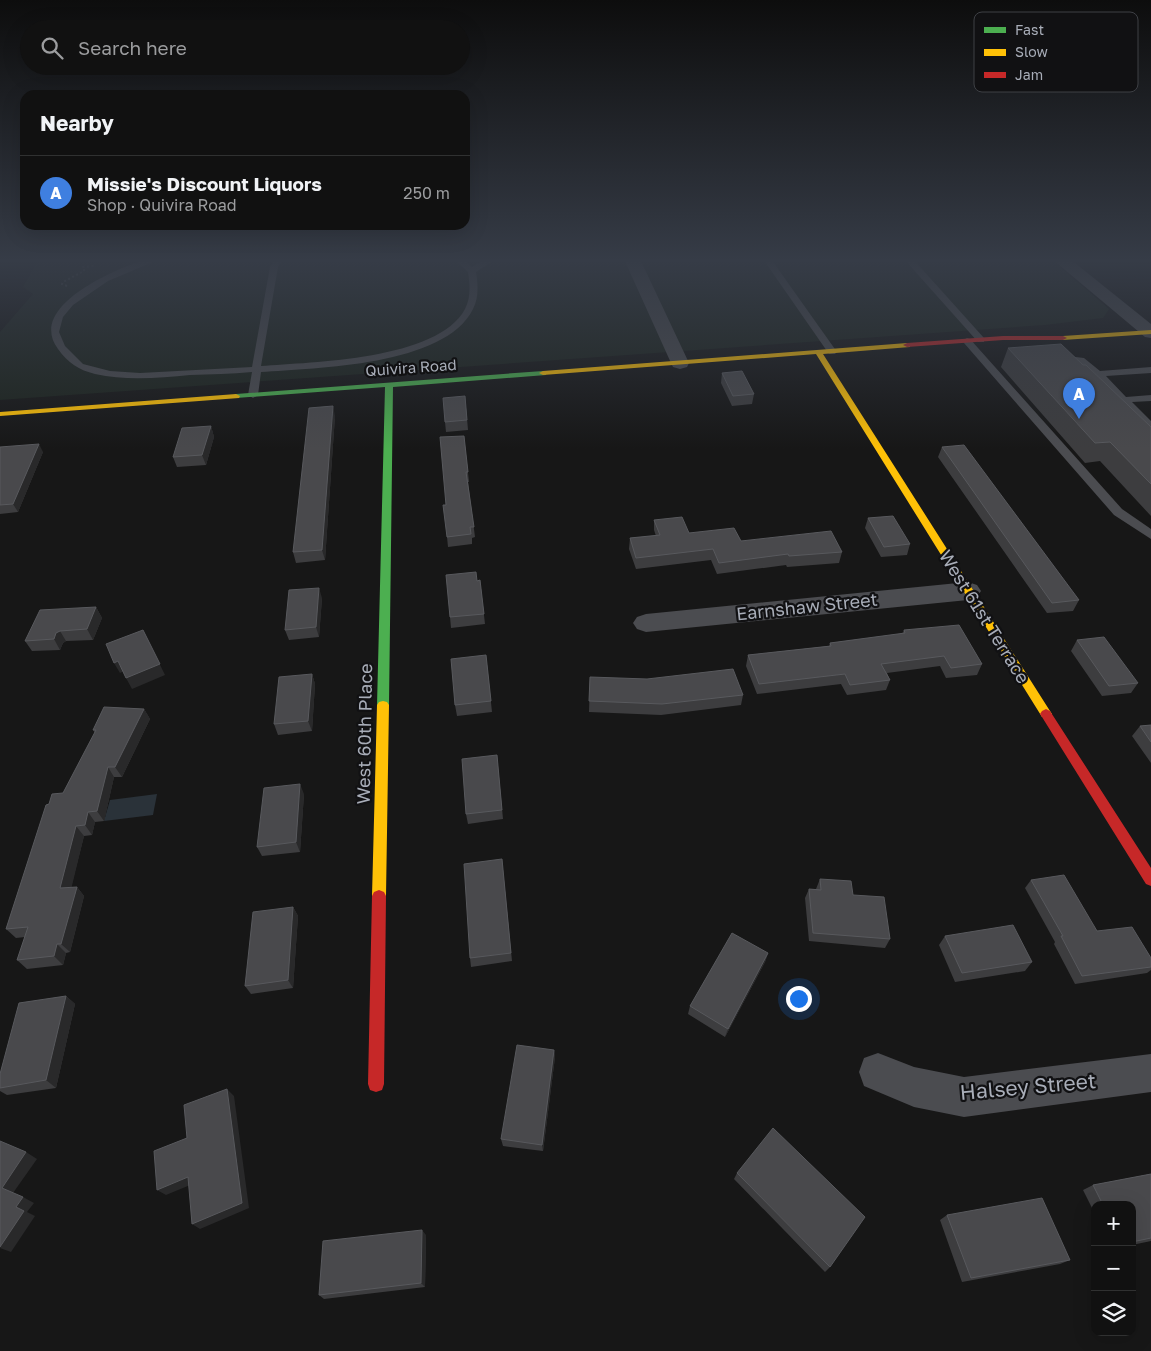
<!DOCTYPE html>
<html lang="en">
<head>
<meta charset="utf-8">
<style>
	:root { --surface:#111; --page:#1a1a1a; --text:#f1f3f6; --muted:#9c9d9f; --line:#303131; --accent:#1a73e8 }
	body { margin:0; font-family:"Golos Text",sans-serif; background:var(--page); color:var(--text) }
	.controls { position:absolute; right:15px; bottom:15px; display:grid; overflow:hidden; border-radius:10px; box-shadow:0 5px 20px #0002 }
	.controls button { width:45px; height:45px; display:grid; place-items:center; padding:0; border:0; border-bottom:1px solid var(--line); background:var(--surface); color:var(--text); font:25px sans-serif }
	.you { position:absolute; left:798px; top:998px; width:18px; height:18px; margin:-12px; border:4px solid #fff; border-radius:50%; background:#1a73e8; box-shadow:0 0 0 8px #1a73e833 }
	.badge { display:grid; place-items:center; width:32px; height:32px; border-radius:50%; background:var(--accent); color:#fff; font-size:16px; font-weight:700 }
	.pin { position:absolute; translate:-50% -41px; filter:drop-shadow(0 1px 2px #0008) }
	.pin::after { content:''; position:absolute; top:26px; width:18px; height:15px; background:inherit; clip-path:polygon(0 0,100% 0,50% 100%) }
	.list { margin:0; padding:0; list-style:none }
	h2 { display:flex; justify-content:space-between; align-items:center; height:65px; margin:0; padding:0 20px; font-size:21px }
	h2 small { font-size:16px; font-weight:400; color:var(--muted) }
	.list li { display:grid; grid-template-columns:32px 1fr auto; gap:15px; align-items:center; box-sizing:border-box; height:75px; padding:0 20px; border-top:1px solid var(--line) }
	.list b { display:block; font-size:19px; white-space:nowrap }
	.list p { margin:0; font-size:16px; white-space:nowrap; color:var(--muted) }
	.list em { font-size:16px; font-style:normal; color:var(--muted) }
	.icon { flex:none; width:28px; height:28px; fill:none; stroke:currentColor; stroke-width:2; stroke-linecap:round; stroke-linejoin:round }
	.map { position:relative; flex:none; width:1151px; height:1351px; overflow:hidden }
	.search { position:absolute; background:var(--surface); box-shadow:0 5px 20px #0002; left:20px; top:20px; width:450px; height:55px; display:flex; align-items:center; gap:12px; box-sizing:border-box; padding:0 18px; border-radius:28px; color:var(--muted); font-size:19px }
	.panel { position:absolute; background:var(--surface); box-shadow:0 5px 20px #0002; left:20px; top:90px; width:450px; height:140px; border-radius:15px }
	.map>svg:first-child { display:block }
	.green { fill:#1d241e }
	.water { fill:#2a3239 }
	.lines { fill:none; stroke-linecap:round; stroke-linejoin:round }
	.path { stroke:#4d4e52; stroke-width:2; stroke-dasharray:2 2.5; stroke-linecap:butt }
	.lane { fill:#4b4c50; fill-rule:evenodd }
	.street { fill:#4b4c50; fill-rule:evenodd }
	.fast { fill:#4caf50; fill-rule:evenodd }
	.slow { fill:#ffc107; fill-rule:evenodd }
	.jam { fill:#c62828; fill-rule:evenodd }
	.wall { fill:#3d3d3f }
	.shaded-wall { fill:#29292a }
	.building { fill:#49494c; stroke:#58595d }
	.labels { text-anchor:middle; stroke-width:4.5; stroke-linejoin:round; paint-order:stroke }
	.far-street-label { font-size:15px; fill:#a8adb8; stroke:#111113 }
	.street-label { font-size:18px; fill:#a8adb8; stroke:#111113 }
	.near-street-label { font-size:21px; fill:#a8adb8; stroke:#111113 }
	.key { fill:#111113; stroke:#3e4045; stroke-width:1 }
	.key-label { font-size:14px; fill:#a8adb8 }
</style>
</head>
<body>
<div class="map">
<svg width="1151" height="1351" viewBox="0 0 1151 1351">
	<rect width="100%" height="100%" fill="#171717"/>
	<path class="green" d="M39 259H1051L1109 309 1103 318 1045 325 0 400V332L33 294 23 287Z"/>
	<path class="water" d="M157 794 153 815 104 821 110 800Z"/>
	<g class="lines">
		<path class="path" d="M85 270H83V267L94 266
			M67 286 62 284 63 282 82 272"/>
		<path class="lane" d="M146 259H160L108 281 73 305 63 317 59 332 65 346 83 364 110 371 140 373 252 367 270 267 275 259H283L278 267 261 366C312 362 438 360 465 309 471 298 470 284 468 272L454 259H463L472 267 484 259H496L476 272C478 284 479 298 473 309 445 366 316 368 261 372L258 395 253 398 248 395 252 372C231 374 211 374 190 375 159 378 126 381 95 374 79 370 68 363 58 349 26 306 116 269 146 259Z
			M763 259H771L837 352 835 354H829Z
			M904 259H913L984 338V342H978Z
			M967 338 970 339 1122 509 1151 529V539L1114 515 964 343 962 341Z
			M1059 355 1084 358 1100 371 1151 367V373L1106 376 1126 397 1151 395V401L1132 402 1151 421V430L1147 429 1095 376 1078 363 1056 360 1054 358Z"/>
		<path class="street" d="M624 259H640L689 363 687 367 680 369 673 367 671 363Z
			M1052 259H1070L1151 324V338L1145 337Z
			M968 582 977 585 981 591 977 597 968 600 646 632 637 629 633 623 637 617 646 614Z
			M878 1053 914 1067 964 1077 1151 1054V1092L964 1117 914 1107 864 1086 859 1072 864 1058Z"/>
		<path class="fast" d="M543 371H546V375L393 387 389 705 387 708H379L377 705 385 387 236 398 232 396 236 394Z"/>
		<path class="slow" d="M1151 330V334L1063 340 1059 338 1063 336Z
			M907 343H910V347L823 354 1050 711 1052 714 1050 717H1042L816 354 543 375 539 373 543 371Z
			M236 394 240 396 239 398 0 416V412Z
			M383 701 387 702 389 705 386 896 384 900 379 902 374 900 372 896 377 705 379 702Z"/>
		<path class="jam" d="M1003 336H1063L1067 338 1063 340H1003L907 347 903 345 907 343Z
			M1046 709 1050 711 1151 868V886L1146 884 1042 717 1040 714 1042 711Z
			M379 890 384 892 386 896 384 1084 382 1090 376 1092 370 1090 368 1084 372 896 374 892Z"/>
	</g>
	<path class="wall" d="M1008 348 1083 365 1151 427V516L1100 461 1085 463 1001 367Z
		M722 373 754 394 752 404 732 406 721 383Z
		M465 396 468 430 446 432 445 422Z
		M335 416 325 560 296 563 293 552Z
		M211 426 214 437 206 465 177 467 173 457Z
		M464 436 469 482H468L475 537 472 538V544L448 547 447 537 446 505Z
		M0 447 43 452 18 512 0 514Z
		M942 447 1079 600 1073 611 1047 613 938 457Z
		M868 518 910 544 907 555 881 557 865 528Z
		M654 520 689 533 741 541 842 552 839 563 787 567 786 565 717 574 711 560 636 569 629 549 630 538 656 536 654 530Z
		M480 580 485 624 451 628 450 617 477 581Z
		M322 598 319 637 289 640 285 630Z
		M96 607 102 618 93 640 66 641 63 643 60 650 32 651 25 641Z
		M904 630 982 664 977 675 946 678 940 666 887 673 890 680 886 690 847 695 841 684 757 694 746 666 748 655 829 646 830 643 902 634Z
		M1077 640 1138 683 1131 693 1102 696 1071 651Z
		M486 655 492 712 457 716 455 705Z
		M312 674 315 684 312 731 278 735 274 724Z
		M590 677 743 695 741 705 661 715 589 712Z
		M144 709 150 719 122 777H114L104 821 95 822 92 835 84 836 71 887H77L84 896 70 952 66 953 63 965 27 969 17 960 25 937 16 938 6 929 49 804 63 793 95 733 93 730Z
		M1151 725V763L1132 736 1140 726Z
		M497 755 503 819 468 824 466 814Z
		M304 794 300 852 262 856 257 847Z
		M502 859 512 961 471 967 470 958Z
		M820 879 853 895 890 939 885 948 809 941 805 898 809 889H816Z
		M1031 880 1097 931 1151 958V970L1147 973 1075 984 1054 944 1055 942 1025 888Z
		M293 907 298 916 293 988 251 994 245 986Z
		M945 936 1032 962 1025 971 955 982 939 945Z
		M768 953 765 962 725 1037 688 1014 690 1006Z
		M66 996 75 1004 56 1088 7 1095 0 1091V1074Z
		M554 1050 555 1057 543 1151 503 1146 501 1139Z
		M737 1173 830 1267 825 1272 734 1179Z
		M1151 1174V1241L1132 1245V1205H1095V1214L1083 1190 1093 1185Z
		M947 1215 1070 1260 1060 1264 962 1282 940 1220Z
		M426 1235 425 1287 324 1299 319 1295Z"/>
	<path class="shaded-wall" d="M333 406 335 416 325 560 322 550Z
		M211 426 214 437 206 465 202 455Z
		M39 444 43 452 18 512 13 504Z
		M319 588 322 598 319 637 316 627Z
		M96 607 102 618 93 640 87 629Z
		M143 630 165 675 132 689 126 678Z
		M60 631 66 641 63 643 60 650 54 639 56 633Z
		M118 661 124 671 120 673 114 663Z
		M312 674 315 684 312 731 308 721Z
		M144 709 150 719 122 777 115 767Z
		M108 767 114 777 104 821 97 811Z
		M300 784 304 794 300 852 296 842Z
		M88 812 95 822 92 835 85 825Z
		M76 826 84 836 69 898 60 888Z
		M77 887 84 896 70 952 61 944Z
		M293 907 298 916 293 988 288 980Z
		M57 944 66 953 63 965 54 956Z
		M768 953 765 962 725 1037 728 1029Z
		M66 996 75 1004 56 1088 46 1080Z
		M554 1050 555 1057 543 1151 542 1145Z
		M227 1089 234 1096 249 1208 200 1229 192 1224Z
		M26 1152 37 1159 13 1193 2 1188Z
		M188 1177 195 1183 166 1195 157 1190Z
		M23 1197 34 1203 27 1212 35 1216 11 1252 0 1248 16 1207Z
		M422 1230 426 1235 425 1287 421 1283Z"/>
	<path class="building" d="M1061 344 1083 365H1086L1151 427V484L1110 442 1095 443 1008 348Z
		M742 371 754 394 733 396 722 373Z
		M465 396 467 420 445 422 443 398Z
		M333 406 322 550 293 552 309 408Z
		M211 426 202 455 173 457 182 428Z
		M464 436 468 472H466L474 527H470L471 534 447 537 443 505H446L440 437Z
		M39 444 13 504 0 505V447Z
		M964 445 1079 600 1052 603 942 447Z
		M893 516 910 544 884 547 868 518Z
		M682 517 689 533 734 528 741 541 831 531 842 552 789 556 788 554 719 563 713 549 636 558 630 538 660 535 654 520Z
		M476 572 477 581 480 580 484 614 450 617 446 575Z
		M319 588 316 627 285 630 289 590Z
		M96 607 87 629 60 631 56 633 54 639 25 641 40 610Z
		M959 625 982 664 951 668 944 656 881 664 890 680 850 685 845 674 759 684 748 655 831 646 830 643 905 633 904 630Z
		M143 630 160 664 126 678 118 661 114 663 106 644Z
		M1104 637 1138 683 1109 686 1077 640Z
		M486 655 491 701 455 705 451 659Z
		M733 669 743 695 662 704 589 701 590 677 647 679Z
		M312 674 308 721 274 724 279 677Z
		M104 707 144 709 115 767H108L97 811 88 812 85 825 76 826 60 888 77 887 61 944H57L54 956 17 960 28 927 6 929 46 805 49 804 52 794 63 793 96 730H93Z
		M1151 725V742L1140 726Z
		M497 755 502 810 466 814 462 759Z
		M300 784 296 842 257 847 264 788Z
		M502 859 511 953 470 958 464 864Z
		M1064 875 1097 931 1132 927 1151 958V967L1082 976 1061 936H1063L1031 880Z
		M820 879 851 881 853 895 884 897 890 939 813 933 809 889 821 890Z
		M293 907 288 980 245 986 253 912Z
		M1013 925 1032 962 962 973 945 936Z
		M732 933 768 953 728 1029 690 1006Z
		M66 996 46 1080 0 1088V1074L19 1003Z
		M517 1045 554 1050 542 1145 501 1139Z
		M227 1089 242 1203 192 1224 188 1177 157 1190 154 1151 187 1138 184 1105Z
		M773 1128 865 1217 830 1267 737 1173Z
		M0 1141 26 1152 2 1188 23 1197 16 1207 24 1211 0 1247Z
		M1151 1174V1238L1132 1242V1205H1103L1093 1185Z
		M1042 1198 1070 1260 971 1278 947 1215Z
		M422 1230 421 1283 319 1295 323 1241Z"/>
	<linearGradient id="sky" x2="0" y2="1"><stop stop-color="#0d0d0d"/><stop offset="0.58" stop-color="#363c47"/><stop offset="1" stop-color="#363c47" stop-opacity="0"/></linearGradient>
	<rect width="1151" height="449" fill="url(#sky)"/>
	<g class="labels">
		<g class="far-street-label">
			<text transform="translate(411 368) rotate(-4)" y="5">Quivira Road</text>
		</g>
		<g class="street-label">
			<text transform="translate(807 607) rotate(-6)" y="6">Earnshaw Street</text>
			<text transform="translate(984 617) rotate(58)" y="6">West 61st Terrace</text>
			<text transform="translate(365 734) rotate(-89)" y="6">West 60th Place</text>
		</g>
		<g class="near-street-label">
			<text transform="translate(1028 1087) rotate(-5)" y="7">Halsey Street</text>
		</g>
	</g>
	<rect x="974" y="12" width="164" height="80" rx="8" class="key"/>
	<rect x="984" y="27" width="22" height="6" fill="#4caf50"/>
	<rect x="984" y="49" width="22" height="7" fill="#ffc107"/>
	<rect x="984" y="72" width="22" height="6" fill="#c62828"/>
	<g class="key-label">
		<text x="1015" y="35">Fast</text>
		<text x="1015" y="57">Slow</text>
		<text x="1015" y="80">Jam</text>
	</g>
</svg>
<div class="controls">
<button>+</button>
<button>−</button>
<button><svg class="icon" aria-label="layers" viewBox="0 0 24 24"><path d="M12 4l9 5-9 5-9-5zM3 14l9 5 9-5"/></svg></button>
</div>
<div class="you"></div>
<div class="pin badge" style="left:1079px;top:419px;background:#3f7fe0">A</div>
<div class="search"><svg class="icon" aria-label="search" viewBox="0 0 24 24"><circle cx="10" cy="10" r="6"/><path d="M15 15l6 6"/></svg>Search here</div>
<section class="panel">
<h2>Nearby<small></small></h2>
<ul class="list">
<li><span class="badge" style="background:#3f7fe0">A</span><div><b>Missie's Discount Liquors</b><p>Shop · Quivira Road</p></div><em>250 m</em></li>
</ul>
</section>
</div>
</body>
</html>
